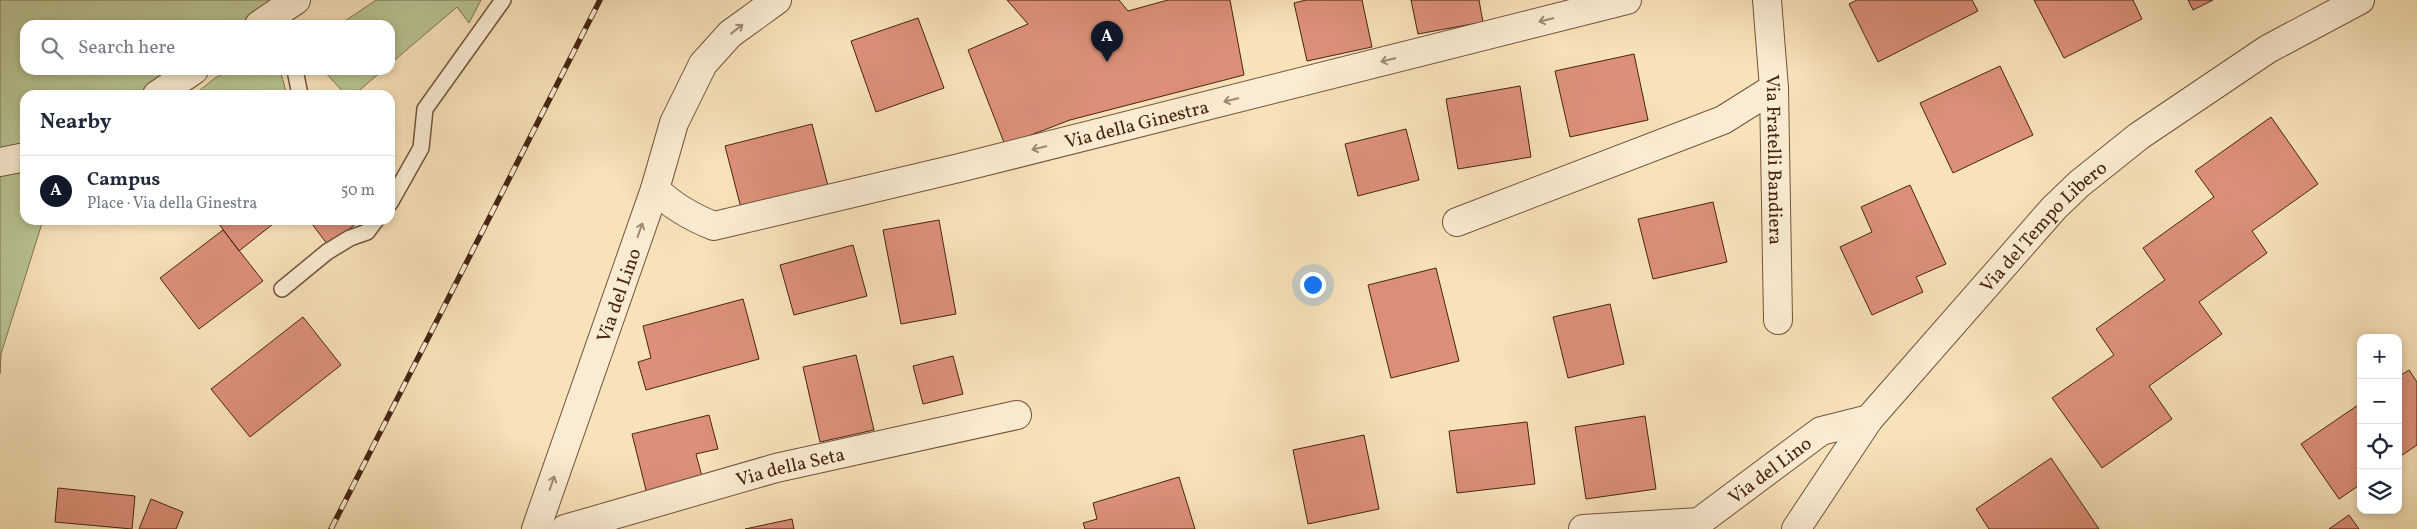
<!DOCTYPE html>
<html lang="en">
<head>
<meta charset="utf-8">
<style>
	:root { --surface:#fff; --page:#f6f6f7; --text:#1f2937; --muted:#747a83; --line:#e0e1e3; --accent:#111827 }
	body { margin:0; font-family:Vollkorn,serif; background:var(--page); color:var(--text) }
	.controls { position:absolute; right:15px; bottom:15px; display:grid; overflow:hidden; border-radius:10px; box-shadow:0 2px 8px #0003 }
	.controls button { width:45px; height:45px; display:grid; place-items:center; padding:0; border:0; border-bottom:1px solid var(--line); background:var(--surface); color:var(--text); font:25px sans-serif }
	.you { position:absolute; left:1312px; top:284px; width:18px; height:18px; margin:-12px; border:4px solid #fff; border-radius:50%; background:#1a73e8; box-shadow:0 0 0 8px #1a73e833 }
	.badge { display:grid; place-items:center; width:32px; height:32px; border-radius:50%; background:var(--accent); color:#fff; font-size:16px; font-weight:700 }
	.pin { position:absolute; translate:-50% -41px; filter:drop-shadow(0 1px 2px #0008) }
	.pin::after { content:''; position:absolute; top:26px; width:18px; height:15px; background:inherit; clip-path:polygon(0 0,100% 0,50% 100%) }
	.list { margin:0; padding:0; list-style:none }
	h2 { display:flex; justify-content:space-between; align-items:center; height:65px; margin:0; padding:0 20px; font-size:21px }
	h2 small { font-size:16px; font-weight:400; color:var(--muted) }
	.list li { display:grid; grid-template-columns:32px 1fr auto; gap:15px; align-items:center; box-sizing:border-box; height:70px; padding:0 20px; border-top:1px solid var(--line) }
	.list b { display:block; font-size:19px; white-space:nowrap }
	.list p { margin:0; font-size:16px; white-space:nowrap; color:var(--muted) }
	.list em { font-size:16px; font-style:normal; color:var(--muted) }
	.icon { flex:none; width:28px; height:28px; fill:none; stroke:currentColor; stroke-width:2; stroke-linecap:round; stroke-linejoin:round }
	.map { position:relative; flex:none; width:2417px; height:529px; overflow:hidden }
	.search { position:absolute; background:var(--surface); box-shadow:0 2px 8px #0003; left:20px; top:20px; width:375px; height:55px; display:flex; align-items:center; gap:12px; box-sizing:border-box; padding:0 18px; border-radius:15px; color:var(--muted); font-size:19px }
	.panel { position:absolute; background:var(--surface); box-shadow:0 2px 8px #0003; left:20px; top:90px; width:375px; height:135px; border-radius:15px }
	.map>svg:first-child { display:block }
	.green { fill:#b9c492; stroke:#807452 }
	.building { fill:#dd9079; stroke:#462412 }
	.lines { fill:none; stroke-linecap:round; stroke-linejoin:round }
	.service-casing { stroke:#72543c; stroke-width:18 }
	.minor-casing { stroke:#72543c; stroke-width:30 }
	.service { stroke:#faecd2; stroke-width:15 }
	.minor { stroke:#faecd2; stroke-width:28 }
	.rail-casing { stroke:#462412; stroke-width:5.5 }
	.rail { stroke:#faecd2; stroke-width:4; stroke-dasharray:11; stroke-linecap:butt }
	.oneway { stroke:#a08872 }
	.labels { text-anchor:middle; stroke-width:4; stroke-linejoin:round; paint-order:stroke }
	.street-label { font-size:19px; fill:#462412; stroke:#faecd2 }
</style>
</head>
<body>
<div class="map">
<svg width="2417" height="529" viewBox="0 0 2417 529">
	<rect width="100%" height="100%" fill="#f8e2b9"/>
	<filter id="stains"><feTurbulence type="fractalNoise" baseFrequency=".004" numOctaves="4"/><feColorMatrix values="0 0 0 0 .2 0 0 0 0 .09 0 0 0 0 .02 0 0 0 .5 -.17"/></filter>
	<radialGradient id="worn" r=".72"><stop offset=".6" stop-color="#630" stop-opacity="0"/><stop offset="1" stop-color="#630" stop-opacity=".3"/></radialGradient>
	<path class="green" d="M0 0H272L239 25H25V70H178L149 95H25V220H43L1 354 0 374Z
		M376 0H481L469 23 457 7 390 64V25H339Z
		M230 70H280L287 95H194L215 78Z
		M323 70H383L354 95H346Z"/>
	<path class="building" d="M1007 0H1119L1128 11 1168 0H1230L1244 75 1070 120 1005 145 968 50 1028 24Z
		M1306 0H1362L1372 47 1307 61 1294 3Z
		M1411 0H1479L1483 22 1418 34Z
		M1857 0H1972L1978 11 1878 62 1849 4Z
		M2034 0H2133L2142 19 2064 58Z
		M2188 0H2213L2193 10Z
		M918 18 944 88 876 112 851 41Z
		M1634 54 1648 120 1570 137 1555 71Z
		M2000 66 2033 135 1953 173 1920 103Z
		M1520 86 1531 157 1458 169 1446 99Z
		M2271 117 2318 184 2252 231 2267 253 2199 302 2222 334 2149 386 2172 419 2102 468 2052 398 2114 355 2096 329 2165 280 2143 248 2214 197 2195 171Z
		M812 124 828 186 741 208 725 146Z
		M1406 129 1419 180 1358 196 1345 144Z
		M1910 185 1946 264 1916 277 1923 292 1872 315 1840 247 1872 232 1861 207Z
		M1713 202 1727 262 1653 279 1638 219Z
		M216 220H278L239 251Z
		M309 220H361L328 245Z
		M939 220 956 314 901 324 883 230Z
		M223 230 263 281 199 329 160 278Z
		M853 245 867 296 794 315 780 265Z
		M1436 268 1459 361 1391 378 1368 285Z
		M743 299 759 359 646 390 638 362 651 358 643 326Z
		M1610 304 1624 364 1568 378 1553 317Z
		M303 317 341 365 250 437 211 389Z
		M856 355 874 430 820 442 803 367Z
		M953 356 963 394 923 404 913 366Z
		M2409 370 2417 382V445L2398 458V377Z
		M2361 403V484L2339 499 2301 444Z
		M709 415 718 449 696 454 703 480 647 494 632 434Z
		M1645 416 1656 489 1586 499 1575 427Z
		M1527 422 1535 484 1457 493 1449 431Z
		M1364 435 1379 509 1308 524 1293 450Z
		M2051 458 2099 529H1989L1976 509Z
		M1179 477 1195 529H1085L1083 523 1097 519 1093 503Z
		M58 488 135 496 132 529 55 522Z
		M151 499 183 512 176 529H139Z
		M2349 515 2359 529H2329Z
		M792 519 794 529H745Z"/>
	<g class="lines">
		<g class="service-casing">
			<path id="service" d="M295 70 300 95
				M390 203 421 148 425 109 503 0
				M282 289 327 252 350 238 367 232 376 220"/>
		</g>
		<g class="minor-casing">
			<g id="minor">
				<path id="s1" d="M1767 0 1774 88 1778 320"/>
				<path d="M259 25 296 0"/>
				<path d="M157 95 194 70"/>
				<path d="M0 162 25 157"/>
				<path id="s2" d="M655 189C672 206 691 217 714 226L959 168 1627 0"/>
				<path d="M1457 222 1723 120 1774 88"/>
				<path id="s3" d="M536 529 655 189 674 123 703 64 730 34 777 0"/>
				<path id="s4" d="M565 529 776 468 1017 415"/>
				<path id="s5" d="M1583 529 1699 522 1821 431 1869 419"/>
				<path id="s6" d="M1796 529 1869 419 2054 208 2079 184 2139 136 2268 49 2360 0"/>
			</g>
		</g>
		<use href="#service" class="service"/>
		<use href="#minor" class="minor"/>
		<g class="rail-casing">
			<path id="rail" d="M331 529 600 0"/>
		</g>
		<use href="#rail" class="rail"/>
	</g>
	<defs><path id="oneway-shaft" d="M-6 0H5M1.5-3L5.5 0L1.5 3" fill="none" stroke-width="1.6" stroke-linecap="round" stroke-linejoin="round" transform="scale(1.25)"/></defs>
	<g class="oneway">
		<use href="#oneway-shaft" transform="translate(1546 20) rotate(166)"/>
		<use href="#oneway-shaft" transform="translate(737 29) rotate(-38)"/>
		<use href="#oneway-shaft" transform="translate(1388 60) rotate(166)"/>
		<use href="#oneway-shaft" transform="translate(1231 100) rotate(166)"/>
		<use href="#oneway-shaft" transform="translate(1039 148) rotate(166)"/>
		<use href="#oneway-shaft" transform="translate(640 230) rotate(-71)"/>
		<use href="#oneway-shaft" transform="translate(552 483) rotate(-71)"/>
	</g>
	<g class="labels">
		<g class="street-label">
			<text dy="7" stroke="none"><textPath href="#s2" startOffset="505">Via della Ginestra</textPath></text>
			<text dy="7" stroke="none"><textPath href="#s1" startOffset="160">Via Fratelli Bandiera</textPath></text>
			<text dy="7" stroke="none"><textPath href="#s6" startOffset="392">Via del Tempo Libero</textPath></text>
			<text dy="7" stroke="none"><textPath href="#s3" startOffset="248">Via del Lino</textPath></text>
			<text dy="7" stroke="none"><textPath href="#s4" startOffset="234">Via della Seta</textPath></text>
			<text dy="7" stroke="none"><textPath href="#s5" startOffset="204">Via del Lino</textPath></text>
		</g>
	</g>
	<rect width="100%" height="100%" filter="url(#stains)"/>
	<rect width="100%" height="100%" fill="url(#worn)"/>
</svg>
<div class="controls">
<button>+</button>
<button>−</button>
<button><svg class="icon" aria-label="locate" viewBox="0 0 24 24"><circle cx="12" cy="12" r="6"/><path d="M12 2v4M12 18v4M2 12h4M18 12h4"/></svg></button>
<button><svg class="icon" aria-label="layers" viewBox="0 0 24 24"><path d="M12 4l9 5-9 5-9-5zM3 14l9 5 9-5"/></svg></button>
</div>
<div class="you"></div>
<div class="pin badge" style="left:1107px;top:62px">A</div>
<div class="search"><svg class="icon" aria-label="search" viewBox="0 0 24 24"><circle cx="10" cy="10" r="6"/><path d="M15 15l6 6"/></svg>Search here</div>
<section class="panel">
<h2>Nearby<small></small></h2>
<ul class="list">
<li><span class="badge">A</span><div><b>Campus</b><p>Place · Via della Ginestra</p></div><em>50 m</em></li>
</ul>
</section>
</div>
</body>
</html>
